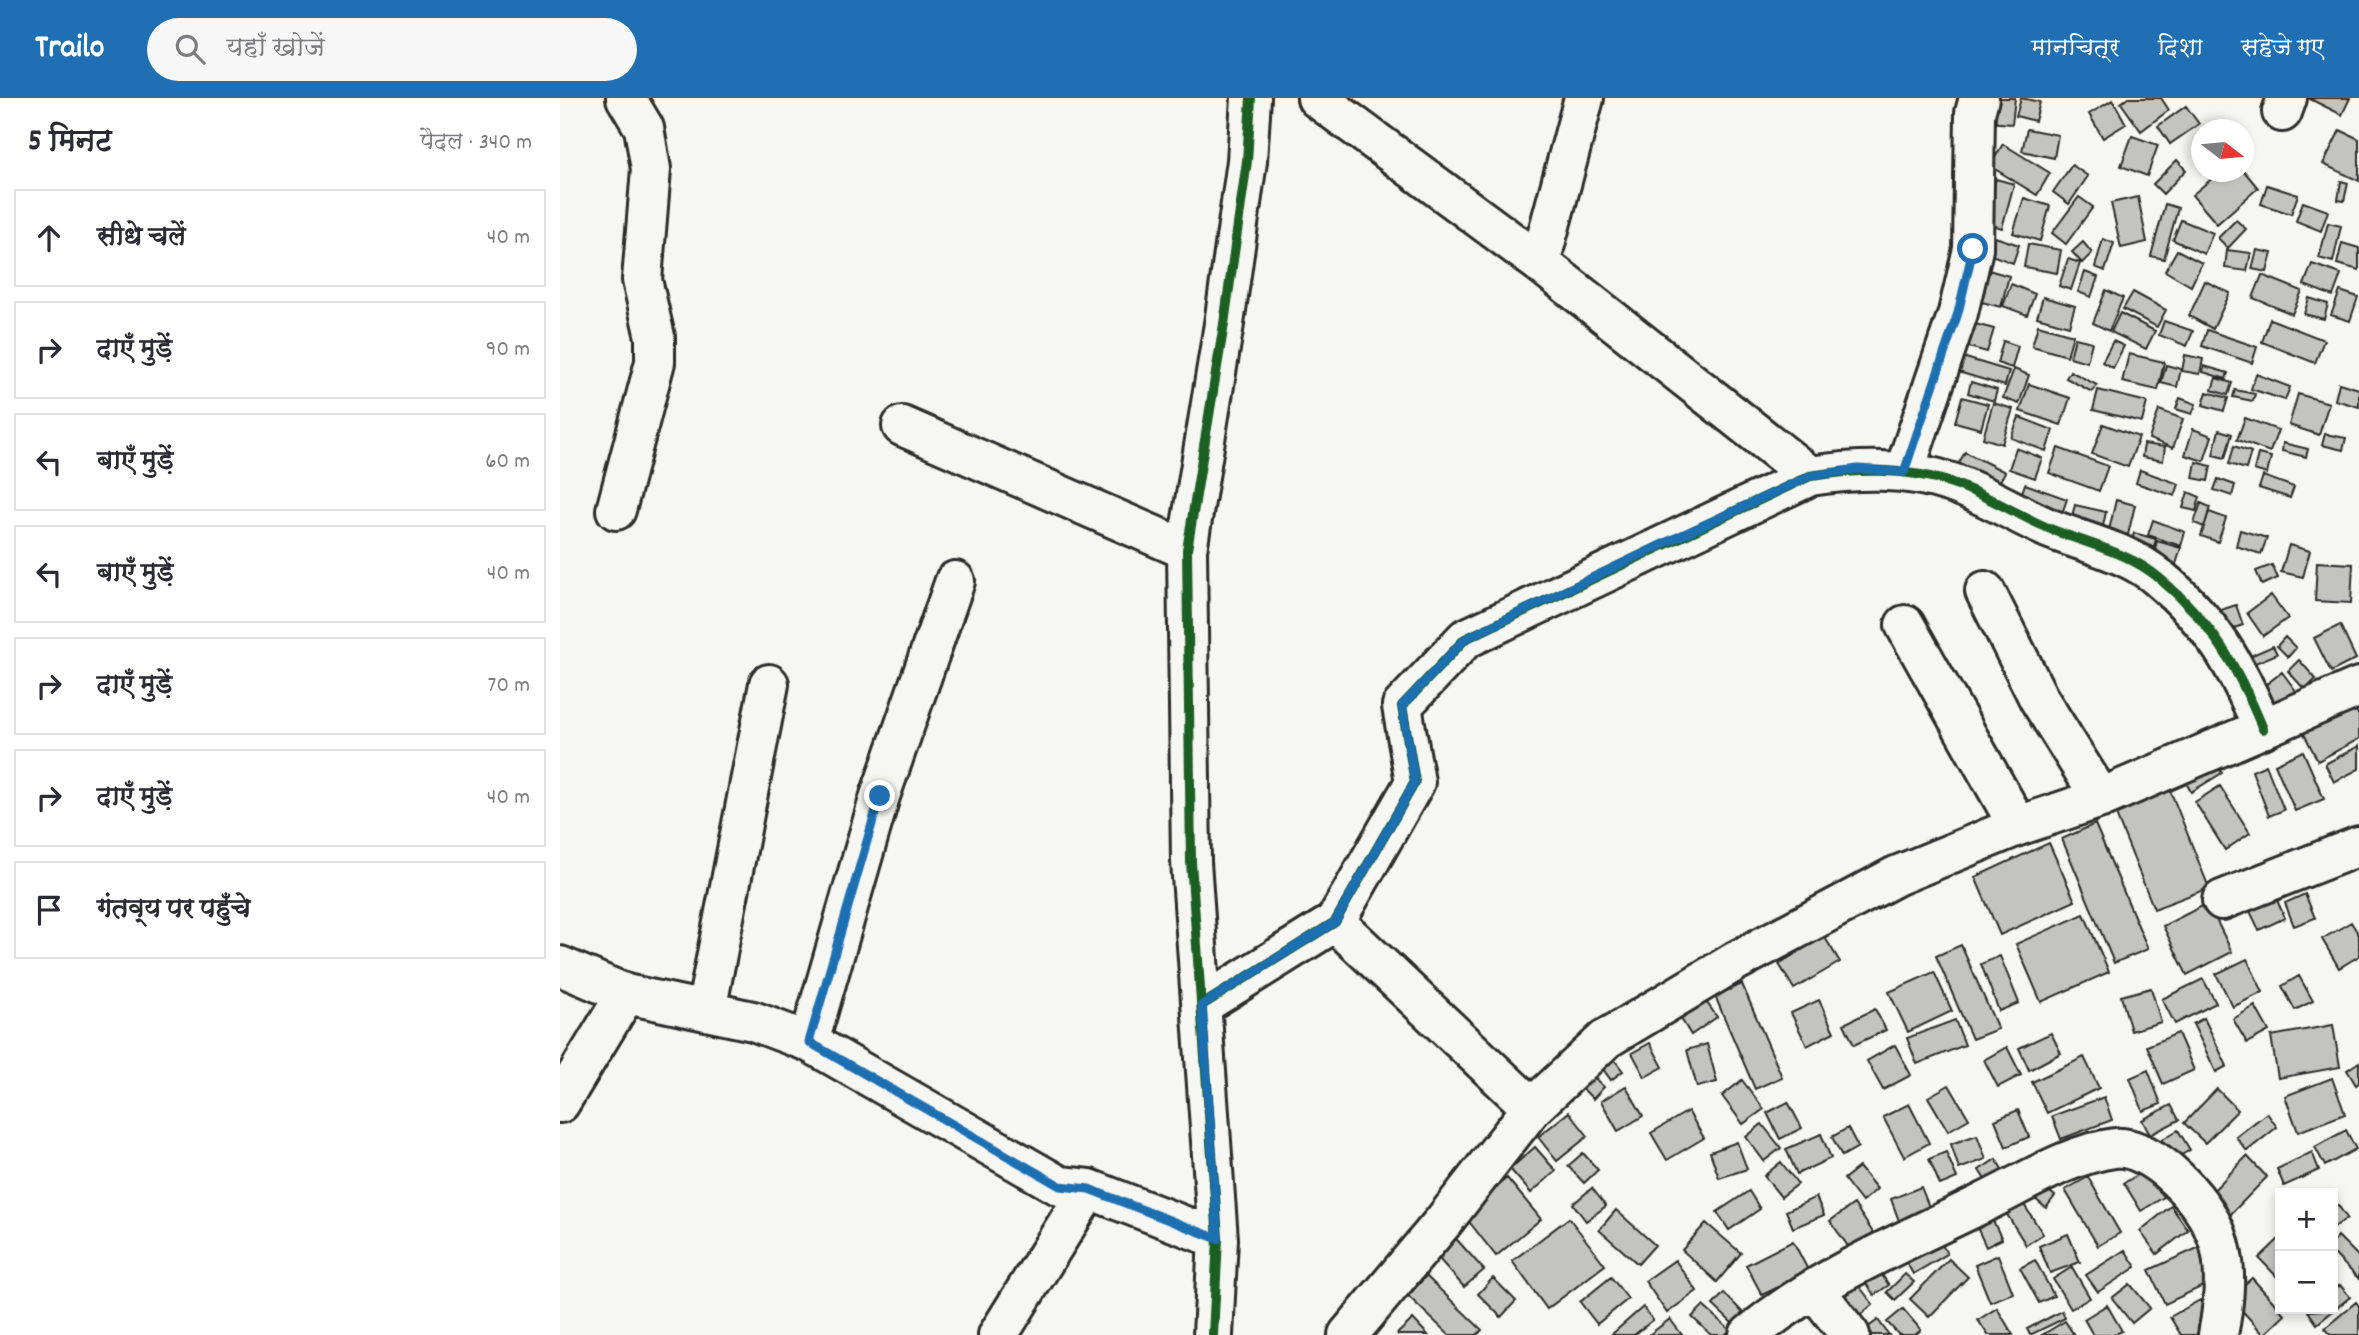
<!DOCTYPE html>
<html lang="hi">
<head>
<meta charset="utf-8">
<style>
	:root { --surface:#fff; --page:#f7f7f7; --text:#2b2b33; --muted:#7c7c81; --line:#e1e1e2; --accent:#1f6fb2 }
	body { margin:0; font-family:Dekko,"Playpen Sans Deva",sans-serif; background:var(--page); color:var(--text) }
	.controls { position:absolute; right:21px; bottom:21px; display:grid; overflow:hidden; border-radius:0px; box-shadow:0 4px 10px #0003 }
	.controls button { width:63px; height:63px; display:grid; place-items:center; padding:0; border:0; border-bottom:2px solid var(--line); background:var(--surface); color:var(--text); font:35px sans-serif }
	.compass { position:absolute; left:1631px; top:21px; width:63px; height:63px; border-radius:50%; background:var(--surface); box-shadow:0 4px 10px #0003; rotate:106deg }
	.stop { position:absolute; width:21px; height:21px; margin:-16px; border:5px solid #1f6fb2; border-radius:50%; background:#fff }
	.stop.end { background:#1f6fb2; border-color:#fff; box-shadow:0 2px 7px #0008 }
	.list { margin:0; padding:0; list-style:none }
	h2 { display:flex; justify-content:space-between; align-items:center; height:91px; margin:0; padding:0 28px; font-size:30px }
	h2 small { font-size:23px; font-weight:400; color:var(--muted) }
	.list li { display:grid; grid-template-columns:46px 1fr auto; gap:21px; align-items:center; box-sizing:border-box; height:98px; margin:0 14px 14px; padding:0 14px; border:2px solid var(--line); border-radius:0px }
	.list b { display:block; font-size:26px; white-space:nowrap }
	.list em { font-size:23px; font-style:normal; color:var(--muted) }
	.icon { flex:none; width:38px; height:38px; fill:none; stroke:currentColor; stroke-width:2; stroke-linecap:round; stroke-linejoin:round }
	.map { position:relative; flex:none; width:1799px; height:1237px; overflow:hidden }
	header { display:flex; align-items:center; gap:42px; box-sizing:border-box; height:98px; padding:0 35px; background:var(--accent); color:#fff }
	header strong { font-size:33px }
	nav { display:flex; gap:38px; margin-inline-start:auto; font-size:24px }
	.search { width:490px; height:63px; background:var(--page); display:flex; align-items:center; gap:18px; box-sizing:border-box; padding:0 24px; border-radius:38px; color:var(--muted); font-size:26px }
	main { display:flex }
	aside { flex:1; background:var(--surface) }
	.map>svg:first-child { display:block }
	.building { fill:#c3c3c0; stroke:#2b2b2b; stroke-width:2 }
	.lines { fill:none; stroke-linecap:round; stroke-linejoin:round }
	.minor-casing { stroke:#2b2b2b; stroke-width:44 }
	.minor { stroke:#f6f6f2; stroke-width:38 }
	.cycleway-casing { stroke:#f6f6f2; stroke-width:15 }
	.cycleway { stroke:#1b5e20; stroke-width:10 }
	.route { stroke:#1f6fb2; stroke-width:9 }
</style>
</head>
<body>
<header>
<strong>Trailo</strong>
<div class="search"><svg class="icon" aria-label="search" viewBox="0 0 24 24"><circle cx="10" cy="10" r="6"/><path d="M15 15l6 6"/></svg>यहाँ खोजें</div>
<nav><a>मानचित्र</a><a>दिशा</a><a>सहेजे गए</a></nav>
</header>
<main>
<aside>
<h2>5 मिनट<small>पैदल · 340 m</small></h2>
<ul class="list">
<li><svg class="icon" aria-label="ahead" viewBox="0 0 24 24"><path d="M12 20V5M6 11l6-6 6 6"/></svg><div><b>सीधे चलें</b></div><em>40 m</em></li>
<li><svg class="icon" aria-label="right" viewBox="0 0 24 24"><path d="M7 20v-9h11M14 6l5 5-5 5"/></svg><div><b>दाएँ मुड़ें</b></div><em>90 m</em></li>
<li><svg class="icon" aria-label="left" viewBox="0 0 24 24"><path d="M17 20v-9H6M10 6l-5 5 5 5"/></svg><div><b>बाएँ मुड़ें</b></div><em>60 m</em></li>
<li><svg class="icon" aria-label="left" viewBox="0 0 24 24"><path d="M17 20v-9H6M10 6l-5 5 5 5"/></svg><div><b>बाएँ मुड़ें</b></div><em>40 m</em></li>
<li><svg class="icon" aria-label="right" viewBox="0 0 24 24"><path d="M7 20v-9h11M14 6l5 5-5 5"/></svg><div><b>दाएँ मुड़ें</b></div><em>70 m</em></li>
<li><svg class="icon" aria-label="right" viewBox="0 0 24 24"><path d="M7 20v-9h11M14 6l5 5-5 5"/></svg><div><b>दाएँ मुड़ें</b></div><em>40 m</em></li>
<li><svg class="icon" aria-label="arrive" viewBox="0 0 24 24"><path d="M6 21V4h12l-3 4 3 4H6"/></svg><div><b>गंतव्य पर पहुँचे</b></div></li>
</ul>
</aside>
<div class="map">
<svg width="1799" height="1237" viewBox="0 0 1799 1237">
	<rect width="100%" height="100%" fill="#f6f6f2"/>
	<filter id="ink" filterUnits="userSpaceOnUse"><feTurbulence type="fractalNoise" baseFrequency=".0143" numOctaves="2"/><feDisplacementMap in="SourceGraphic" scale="14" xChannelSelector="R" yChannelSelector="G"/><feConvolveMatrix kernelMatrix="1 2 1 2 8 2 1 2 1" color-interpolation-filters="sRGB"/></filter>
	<g filter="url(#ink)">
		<path class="building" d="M1429 0H1455L1452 26 1427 24Z
			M1461 0 1480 4 1475 23 1456 18Z
			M1568 0H1601L1609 12 1581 33 1561 5Z
			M1748 0H1790L1782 17Z
			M1553 2 1566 26 1543 40 1529 16Z
			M1626 8 1639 26 1610 46 1598 28Z
			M1467 31 1498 37 1494 60 1462 53Z
			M1780 32 1799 41V83L1763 66Z
			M1572 38 1598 47 1587 78 1561 68Z
			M1443 46 1490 75 1477 97 1430 68Z
			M1617 62 1626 72 1603 96 1593 86Z
			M1512 67 1528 78 1509 106 1493 94Z
			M1684 73 1698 90 1657 126 1632 97 1660 74Z
			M1436 81 1454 86 1442 130 1423 124Z
			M1781 83 1788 85 1784 103 1778 102Z
			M1707 87 1738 97 1731 116 1701 106Z
			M1519 99 1533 109 1506 146 1492 135Z
			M1578 99 1587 144 1561 150 1551 105Z
			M1464 100 1490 108 1480 143 1453 135Z
			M1743 104 1768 113 1761 133 1736 123Z
			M1605 106 1618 110 1604 161 1591 158Z
			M1621 122 1653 135 1644 156 1613 142Z
			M1676 122 1686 131 1668 150 1658 140Z
			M1768 125 1781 128 1773 164 1759 160Z
			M1429 137 1459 147 1453 165 1423 154Z
			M1543 141 1554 145 1545 173 1535 169Z
			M1523 144 1532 155 1522 165 1512 154Z
			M1782 145 1799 150V172L1777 166Z
			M1468 146 1501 152 1497 175 1464 169Z
			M1617 152 1642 165 1631 188 1605 173Z
			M1667 152 1691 155 1687 173 1665 170Z
			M1697 152 1712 155 1707 174 1692 171Z
			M1508 161 1520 165 1511 192 1499 188Z
			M1752 166 1781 176 1773 198 1744 187Z
			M1418 169 1449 178 1441 209 1410 201Z
			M1525 174 1538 179 1531 199 1518 194Z
			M1702 177 1742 193 1732 216 1693 200Z
			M1645 183 1670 195 1653 231 1629 218Z
			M1451 186 1475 196 1467 217 1443 208Z
			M1546 192 1563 200 1549 233 1533 225Z
			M1780 193 1798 199 1790 223 1771 217Z
			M1573 194 1606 212 1597 229 1563 211Z
			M1483 199 1515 208 1509 228 1477 219Z
			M1749 200 1768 206 1764 221 1744 216Z
			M1560 215 1595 233 1586 251 1551 234Z
			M1710 221 1764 242 1755 265 1702 244Z
			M1400 222 1434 231 1427 254 1394 245Z
			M1604 223 1633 233 1627 248 1599 237Z
			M1478 227 1513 237 1507 258 1472 248Z
			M1647 232 1697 249 1692 265 1642 248Z
			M1515 240 1532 244 1527 264 1510 259Z
			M1443 243 1458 248 1452 270 1437 265Z
			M1553 243 1564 248 1553 270 1542 264Z
			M1569 256 1604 264 1598 292 1562 284Z
			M1625 257 1643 261 1640 276 1622 273Z
			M1399 258 1449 273 1445 288 1395 273Z
			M1606 267 1621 271 1617 289 1601 285Z
			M1644 268 1668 275 1666 281 1643 274Z
			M1454 271 1469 277 1459 306 1443 300Z
			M1510 273 1537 287 1532 294 1506 280Z
			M1696 276 1730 289 1725 302 1691 291Z
			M1656 280 1672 285 1668 297 1652 292Z
			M1411 284 1437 292 1434 303 1408 295Z
			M1779 285 1799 291V309L1775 302Z
			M1469 286 1510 300 1501 327 1460 313Z
			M1538 292 1587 304 1582 324 1533 312Z
			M1675 292 1695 296 1693 303 1673 299Z
			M1647 294 1668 300 1664 313 1643 307Z
			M1738 296 1769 305 1759 337 1729 327Z
			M1402 299 1428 306 1421 331 1395 324Z
			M1620 300 1636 306 1632 316 1616 311Z
			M1433 305 1453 311 1442 346 1423 340Z
			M1599 312 1623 321 1613 350 1589 341Z
			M1459 319 1493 332 1486 353 1451 340Z
			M1685 320 1718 332 1710 354 1677 342Z
			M1543 326 1579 339 1568 369 1532 356Z
			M1633 331 1652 338 1644 363 1625 357Z
			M1659 332 1672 336 1665 360 1653 357Z
			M1765 336 1786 340 1783 352 1762 347Z
			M1723 345 1748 351 1746 359 1722 353Z
			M1584 346 1605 349 1603 363 1582 359Z
			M1674 348 1691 354 1686 371 1669 366Z
			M1456 350 1482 360 1475 380 1449 371Z
			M1498 350 1548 368 1539 393 1489 375Z
			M1405 354 1445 374 1435 392 1395 372Z
			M1698 356 1711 359 1707 376 1694 372Z
			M1636 364 1651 368 1648 383 1633 380Z
			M1580 372 1619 386 1615 398 1576 385Z
			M1703 378 1734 389 1730 400 1699 390Z
			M1658 381 1675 387 1672 398 1654 392Z
			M1465 386 1507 401 1500 421 1458 406Z
			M1628 394 1640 399 1636 413 1623 410Z
			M1556 402 1575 407 1568 437 1549 432Z
			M1641 405 1650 409 1644 429 1634 425Z
			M1515 407 1546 414 1541 437 1509 429Z
			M1649 414 1666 420 1658 444 1641 438Z
			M1593 422 1625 434 1621 448 1588 437Z
			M1680 432 1707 440 1701 456 1676 448Z
			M1574 435 1596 441 1594 449 1572 442Z
			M1597 443 1621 450 1613 476 1590 470Z
			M1729 447 1750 453 1743 479 1721 474Z
			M1757 464 1793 466 1791 505 1755 503Z
			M1712 467 1718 480 1702 487 1696 473Z
			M1711 497 1728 520 1703 538 1687 515Z
			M1676 507 1683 527 1665 533 1658 513Z
			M1780 527 1796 561 1771 574 1754 540Z
			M1725 539 1736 550 1728 559 1717 548Z
			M1713 548 1717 556 1693 566 1690 558Z
			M1739 562 1756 581 1745 592 1728 573Z
			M1722 574 1739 597 1720 612 1703 589Z
			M1792 604 1799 618V641L1758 663 1741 630Z
			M1799 648V671L1774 684 1765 666Z
			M1743 653 1764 701 1735 713 1715 666Z
			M1652 659 1662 675 1631 694 1622 677Z
			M1706 667 1724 712 1709 718 1692 673Z
			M1660 688 1690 735 1665 752 1635 704Z
			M1610 692 1649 790 1594 811 1555 714Z
			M1535 726 1588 851 1554 865 1502 741Z
			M1489 745 1515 803 1440 837 1415 779Z
			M1745 796 1755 820 1734 828 1725 805Z
			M1715 798 1725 820 1699 832 1689 811Z
			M1648 805 1672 854 1627 877 1603 828Z
			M1524 816 1549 874 1481 904 1456 846Z
			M1791 824 1799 837V858L1779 870 1762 841Z
			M1264 838 1280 864 1234 891 1219 866Z
			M1401 847 1438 931 1412 941 1376 858Z
			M1440 858 1459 905 1439 913 1421 866Z
			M1687 861 1703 894 1673 909 1656 876Z
			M1374 874 1392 913 1348 934 1329 894Z
			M1739 878 1753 903 1735 912 1722 888Z
			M1643 881 1656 905 1615 926 1602 901Z
			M1182 886 1222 979 1195 991 1155 898Z
			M1591 890 1601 924 1571 933 1561 898Z
			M1145 902 1157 919 1131 937 1120 919Z
			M1259 902 1274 934 1247 948 1231 915Z
			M1695 908 1709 933 1687 945 1673 921Z
			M1315 911 1326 932 1294 947 1284 926Z
			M1644 920 1667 968 1656 974 1633 926Z
			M1395 922 1405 947 1357 966 1347 940Z
			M1773 927 1780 969 1718 980 1711 938Z
			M1491 935 1501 955 1469 972 1459 950Z
			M1618 935 1634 972 1603 986 1587 948Z
			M1090 945 1103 969 1085 979 1072 955Z
			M1147 946 1157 984 1137 989 1127 952Z
			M1335 947 1351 977 1323 992 1307 963Z
			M1447 949 1461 977 1438 989 1424 962Z
			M1046 951 1063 973 1051 982 1034 959Z
			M1524 959 1539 990 1487 1015 1472 984Z
			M1799 964V985L1796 987 1787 972Z
			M1026 972 1044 989 1033 1001 1015 983Z
			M1588 972 1601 1006 1583 1013 1570 980Z
			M1772 980 1785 1016 1738 1034 1725 998Z
			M1182 982 1204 1011 1183 1026 1162 998Z
			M1389 987 1409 1021 1388 1033 1368 999Z
			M1066 988 1083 1018 1058 1033 1041 1003Z
			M1657 991 1678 1012 1645 1045 1624 1025Z
			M1544 999 1552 1022 1501 1041 1492 1018Z
			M1228 1004 1242 1030 1220 1041 1207 1015Z
			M1349 1006 1369 1045 1344 1059 1323 1019Z
			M1611 1007 1619 1022 1590 1037 1582 1022Z
			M1458 1012 1469 1039 1446 1049 1435 1022Z
			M1128 1013 1144 1040 1107 1062 1091 1035Z
			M1009 1014 1028 1038 997 1063 978 1039Z
			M1707 1015 1717 1029 1687 1053 1676 1039Z
			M1202 1026 1221 1050 1204 1063 1186 1039Z
			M1288 1030 1298 1049 1282 1058 1272 1039Z
			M1618 1032 1630 1052 1613 1062 1601 1042Z
			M1786 1032 1796 1051 1765 1068 1755 1049Z
			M1261 1036 1271 1060 1237 1076 1226 1051Z
			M1417 1037 1426 1061 1399 1071 1391 1046Z
			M1177 1044 1187 1071 1159 1080 1150 1054Z
			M975 1049 996 1073 971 1095 950 1071Z
			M1386 1054 1397 1080 1380 1087 1369 1061Z
			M1752 1054 1759 1072 1724 1088 1717 1071Z
			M1023 1055 1038 1072 1024 1085 1008 1068Z
			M1687 1058 1707 1079 1666 1121 1646 1100Z
			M1436 1061 1446 1078 1429 1088 1419 1072Z
			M1221 1064 1238 1086 1221 1099 1204 1078Z
			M1299 1069 1317 1091 1302 1104 1284 1081Z
			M1587 1071 1604 1099 1581 1113 1564 1085Z
			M1528 1079 1560 1135 1538 1148 1505 1092Z
			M947 1080 981 1121 936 1158 903 1116Z
			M1477 1084 1495 1098 1486 1110 1468 1095Z
			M1361 1089 1373 1119 1342 1131 1331 1101Z
			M1032 1090 1046 1108 1026 1123 1013 1106Z
			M1189 1093 1200 1111 1169 1132 1157 1114Z
			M1256 1099 1264 1117 1233 1130 1226 1113Z
			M1459 1099 1483 1136 1466 1147 1443 1110Z
			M1773 1100 1787 1120 1773 1130Z
			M1294 1106 1316 1139 1293 1155 1270 1123Z
			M1611 1108 1628 1132 1597 1156 1580 1133Z
			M1056 1112 1095 1147 1078 1166 1039 1132Z
			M1429 1115 1442 1141 1426 1149 1414 1123Z
			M1009 1120 1045 1167 987 1211 952 1163Z
			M1146 1125 1181 1155 1157 1184 1122 1152Z
			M891 1135 924 1172 904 1189 872 1153Z
			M1376 1135 1387 1156 1353 1176 1342 1156Z
			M1508 1136 1520 1164 1490 1175 1479 1148Z
			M1778 1138 1799 1159V1181L1773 1155V1144Z
			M1720 1140V1182L1699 1160Z
			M1233 1143 1249 1174 1202 1197 1186 1167Z
			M1642 1148 1658 1181 1605 1206 1589 1172Z
			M1565 1152 1576 1169 1538 1194 1526 1177Z
			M1438 1157 1453 1195 1430 1204 1415 1167Z
			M1389 1161 1408 1179 1369 1219 1350 1201Z
			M1115 1162 1137 1193 1107 1215 1085 1183Z
			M1475 1162 1494 1198 1479 1205 1460 1170Z
			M1315 1167 1329 1187 1314 1197 1300 1177Z
			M1512 1169 1530 1200 1511 1211 1493 1181Z
			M1345 1176 1354 1184 1335 1202 1327 1194Z
			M866 1178 922 1232 917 1237H889L848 1198Z
			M1051 1179 1068 1201 1037 1226 1020 1204Z
			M933 1180 956 1203 941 1219 918 1196Z
			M1692 1180 1725 1217 1704 1237 1670 1199Z
			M1296 1184 1313 1206 1298 1219 1280 1196Z
			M1570 1186 1590 1210 1572 1225 1552 1200Z
			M1780 1187 1790 1199 1757 1226 1748 1213 1773 1211V1193Z
			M1164 1195 1184 1216 1173 1226 1153 1207Z
			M1640 1202 1657 1232 1648 1237H1621L1610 1219Z
			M1796 1204 1799 1208V1237H1771L1765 1230Z
			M1547 1207 1562 1233 1554 1237H1533L1524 1221Z
			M1143 1208 1170 1232 1165 1237H1151L1132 1219Z
			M1083 1209 1093 1222 1074 1237H1051Z
			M1437 1210 1453 1237H1428L1418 1222Z
			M1343 1211 1361 1232 1355 1237H1339L1327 1224Z
			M1502 1213 1505 1220 1470 1237 1467 1231Z
			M853 1221 868 1237H838L837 1236Z
			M1110 1221 1122 1237H1089Z
			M1318 1222 1329 1237H1301L1300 1235Z
			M1505 1223 1514 1237H1482Z"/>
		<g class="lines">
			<g class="minor-casing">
				<path id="minor" d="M757 0 980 165 1250 378
					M1722 14 1727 0
					M980 165 1024 0
					M342 328 627 452
					M1344 374 1398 215 1413 151 1415 15 1419 0
					M56 412 95 264V239L82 182 91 71 84 30 66 0
					M1425 493 1479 601 1541 700
					M1345 527 1458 728
					M1662 802 1799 748
					M775 824 972 1010
					M0 868 66 896 193 923 249 944 500 1088 529 1091 658 1141
					M642 907 775 824 855 684 842 608 905 541 1250 378C1298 371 1345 369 1392 385 1425 396 1456 416 1488 430 1524 445 1569 454 1599 480 1652 524 1677 568 1703 631
					M146 913 209 586
					M249 944 320 698 395 483
					M0 1005 66 896
					M1255 1192 1290 1237
					M438 1237 529 1091
					M653 1237 658 1141 631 764 627 452 664 226 687 63 691 0
					M788 1237 883 1124 972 1010 1046 941 1176 863 1336 778 1458 728 1541 700 1799 589
					M1189 1237C1256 1180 1344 1144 1423 1105 1465 1085 1508 1056 1555 1050 1573 1048 1593 1061 1607 1072 1665 1122 1672 1164 1658 1237"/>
			</g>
			<use href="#minor" class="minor"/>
			<g class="cycleway-casing">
				<path id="cycleway" d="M642 907 775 824 855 684 842 608 905 541 1250 378C1298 371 1345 369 1392 385 1425 396 1456 416 1488 430 1524 445 1569 454 1599 480 1652 524 1677 568 1703 631
					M653 1237 658 1141 631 764 627 452 664 226 687 63 691 0"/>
			</g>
			<use href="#cycleway" class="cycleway"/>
		</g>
	</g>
	<g class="lines" filter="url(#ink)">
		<path class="route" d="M320 698 249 944 500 1088 529 1091 658 1141 642 907 775 824 855 684 842 608 905 541 1107 444 1250 378 1298 371 1344 374 1398 215 1413 151"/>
	</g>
</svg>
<div class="controls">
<button>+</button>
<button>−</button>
</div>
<svg class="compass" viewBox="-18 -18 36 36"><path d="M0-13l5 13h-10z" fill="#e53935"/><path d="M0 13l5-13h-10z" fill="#7c7c81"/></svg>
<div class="stop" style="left:1413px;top:151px"></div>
<div class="stop end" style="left:320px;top:698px"></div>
</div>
</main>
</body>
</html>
